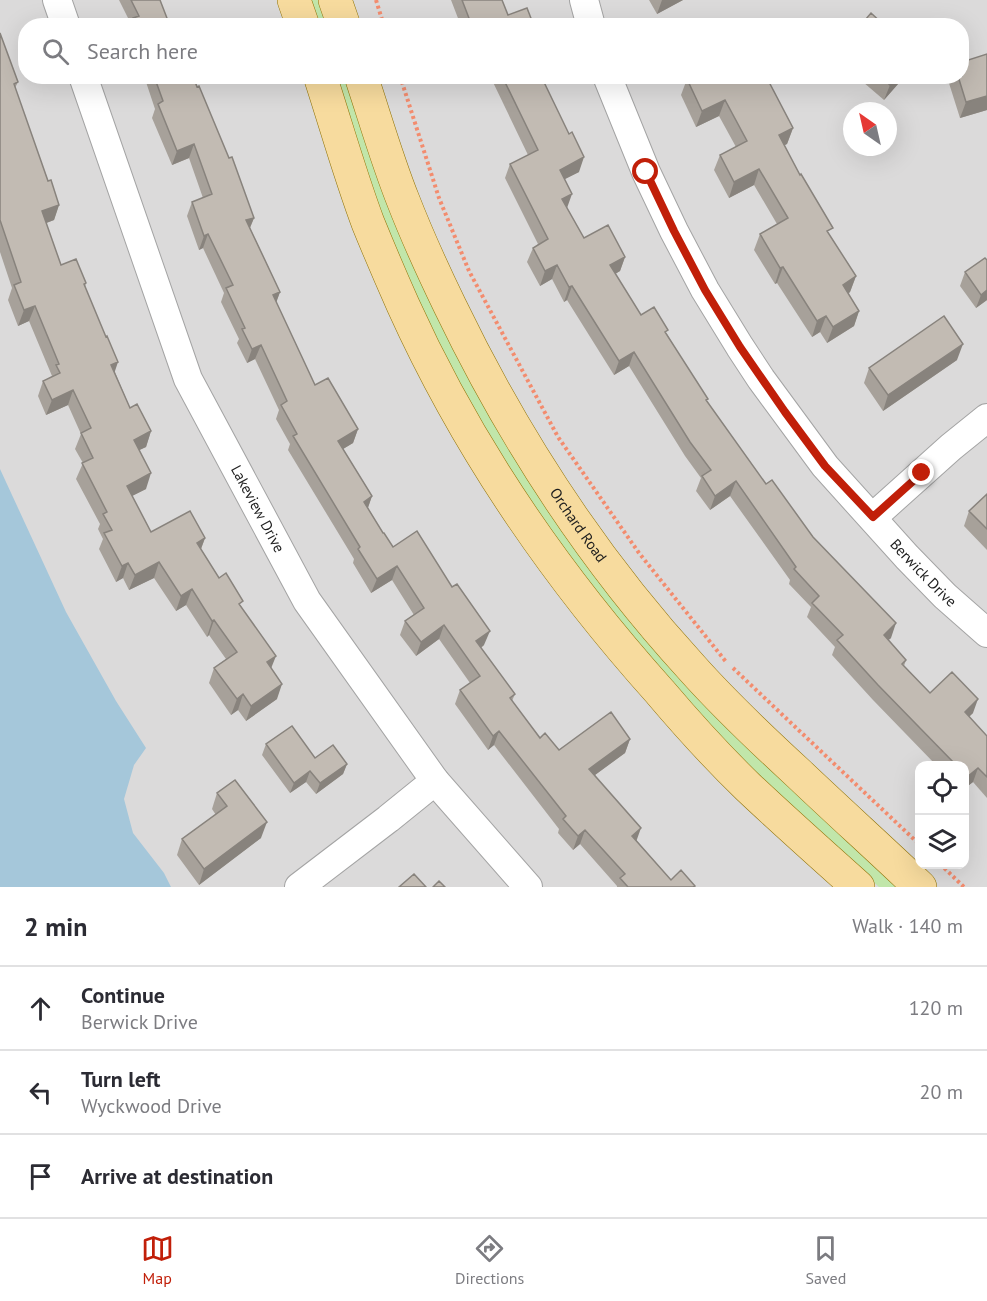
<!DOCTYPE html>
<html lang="en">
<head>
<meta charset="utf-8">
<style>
	:root { --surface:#fff; --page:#f7f7f7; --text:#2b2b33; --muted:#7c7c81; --line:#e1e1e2; --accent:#c11f09 }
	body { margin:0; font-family:"PT Sans",sans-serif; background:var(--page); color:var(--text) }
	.controls { position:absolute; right:18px; bottom:18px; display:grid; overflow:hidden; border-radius:12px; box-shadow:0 6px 24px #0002 }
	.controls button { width:54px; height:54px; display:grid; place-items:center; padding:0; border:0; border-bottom:2px solid var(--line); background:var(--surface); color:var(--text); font:30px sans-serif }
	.compass { position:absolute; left:843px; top:102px; width:54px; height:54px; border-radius:50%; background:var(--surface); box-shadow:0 6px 24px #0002; rotate:326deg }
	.stop { position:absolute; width:18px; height:18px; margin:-14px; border:4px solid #c11f09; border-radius:50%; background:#fff }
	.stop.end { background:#c11f09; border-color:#fff; box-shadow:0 2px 6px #0008 }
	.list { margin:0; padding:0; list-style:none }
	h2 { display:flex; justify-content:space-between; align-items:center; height:78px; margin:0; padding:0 24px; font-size:26px }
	h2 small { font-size:20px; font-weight:400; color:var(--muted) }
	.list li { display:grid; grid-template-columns:39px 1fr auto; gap:18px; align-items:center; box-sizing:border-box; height:84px; padding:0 24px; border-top:2px solid var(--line) }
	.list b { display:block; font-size:22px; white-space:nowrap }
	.list p { margin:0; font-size:20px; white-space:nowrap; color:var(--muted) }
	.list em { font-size:20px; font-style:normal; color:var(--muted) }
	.icon { flex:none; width:33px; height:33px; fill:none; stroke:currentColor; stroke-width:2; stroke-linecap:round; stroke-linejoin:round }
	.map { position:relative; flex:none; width:987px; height:887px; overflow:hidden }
	.search { position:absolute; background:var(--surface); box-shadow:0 6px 24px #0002; left:18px; right:18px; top:18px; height:66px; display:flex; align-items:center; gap:15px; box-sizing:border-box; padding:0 21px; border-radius:24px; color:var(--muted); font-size:22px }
	.sheet { height:330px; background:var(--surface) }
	nav { display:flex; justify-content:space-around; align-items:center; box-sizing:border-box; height:84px; border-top:2px solid var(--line); background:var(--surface); font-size:16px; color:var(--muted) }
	nav a { display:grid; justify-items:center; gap:3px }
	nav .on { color:var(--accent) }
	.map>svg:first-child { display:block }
	.residential { fill:#dbdada; fill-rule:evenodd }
	.grass { fill:#c1e6aa }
	.water { fill:#a5c7da }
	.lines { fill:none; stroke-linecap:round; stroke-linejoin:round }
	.minor-casing { stroke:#a4a4a4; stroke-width:30 }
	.major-casing { stroke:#8f7206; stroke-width:34 }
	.path { stroke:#f38c6e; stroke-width:4; stroke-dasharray:3 3; stroke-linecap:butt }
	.minor { stroke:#fff; stroke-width:28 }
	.major { stroke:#f7db9e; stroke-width:33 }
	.wall { fill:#a7a19a }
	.shaded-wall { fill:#88837d }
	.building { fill:#c2bbb3; stroke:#88837d; stroke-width:1.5 }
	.route { stroke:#c11f09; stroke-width:8 }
	.labels { text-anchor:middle; stroke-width:6; stroke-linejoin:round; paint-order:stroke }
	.street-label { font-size:15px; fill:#1d1d1d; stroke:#fff }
</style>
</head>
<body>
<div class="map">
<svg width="987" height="887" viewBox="0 0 987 887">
	<rect width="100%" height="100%" fill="#eeebe3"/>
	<path class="residential" d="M0 0H987V887H0ZM26 26H962V76H26ZM852 111H888V147H852ZM920 766H964V864H920Z"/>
	<path class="grass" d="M307 0H322L330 25H316Z
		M333 77H347L477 391 898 887H879L738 756 656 669 531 505 446 361 386 230Z"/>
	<path class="water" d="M0 469 66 612 116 701 146 748 134 765 124 799 133 833 164 873 171 887H0Z"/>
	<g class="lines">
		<g class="minor-casing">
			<g id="minor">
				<path d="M57 0 66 26"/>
				<path d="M584 0 591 26"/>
				<path id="s1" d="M83 76 188 379 307 601 435 781 528 887"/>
				<path id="s2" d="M607 76 646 172 674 231 705 290 740 347 761 379 825 466 907 557 945 596 987 633"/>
				<path d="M873 517 951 447 987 418"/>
				<path d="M299 887 388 819 435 781"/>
			</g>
		</g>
		<g class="major-casing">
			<g id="major">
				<path d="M294 0 303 26"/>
				<path d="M335 0 344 26"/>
				<path d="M320 76C336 125 350 175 368 223 379 250 391 278 403 305 467 447 556 576 660 692 688 725 717 757 748 787 784 821 821 854 858 887"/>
				<path id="s3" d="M361 76C375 118 387 160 403 200 417 236 433 271 450 306 513 437 593 560 692 668 725 705 762 740 799 774 839 812 880 849 920 887"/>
			</g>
		</g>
		<path class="path" d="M376 0 384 26
			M400 76 439 198 469 271 558 437 639 553 727 663
			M733 668 920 845
			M940 864 964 887"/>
		<use href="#minor" class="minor"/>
		<use href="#major" class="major"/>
	</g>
	<path class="wall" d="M119 0H160L170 26H130L131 24Z
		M451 0H502L508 15 534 26H461Z
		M649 0H683L657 14Z
		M0 33 18 82 15 88 48 181 59 205 54 220 46 223 61 265 86 283 85 287 115 372 130 408 151 431 146 447 139 450 146 489 132 496 151 532 205 538 201 549 219 578 241 606 271 668 277 699 246 721 238 710 231 715 209 683 214 668 226 659 209 635 207 637 186 605 176 611 154 578 129 590 123 578 116 582 99 549 103 539 98 529 100 524 76 479 83 463 75 449 81 434 68 405 46 415 38 396 43 381 52 376 29 321 18 326 8 300 12 288 0 252Z
		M987 54V110L960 118 948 80 949 76H962Z
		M144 76H193L254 218 250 228 280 292 276 302 315 385 358 429 353 443 343 449 372 496 368 508 383 533 393 547 484 645 481 648 515 694 512 701 540 738 559 750 630 739 625 753 595 775 637 841 671 880 695 886 694 887H617V886L580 844 573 850 558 833 559 829 494 745 488 750 455 704 460 690 470 683 439 639 416 656 400 635 405 621 414 615 392 580 371 593 353 563 354 559 288 450 290 444 276 419 279 410 255 359 247 363 237 343 239 339 221 302 224 293 203 248 199 250 187 216 192 202 203 198 189 158 172 165 152 118 155 109Z
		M490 76H541L579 172 565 179 567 208 584 238 625 257 620 271 615 274 641 315 667 334 707 402 766 484 813 537 891 638 888 640 906 660 904 666 930 693 973 713 969 717 987 736V798L973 782 964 789V765H936L873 700 832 655 835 647 807 617 811 607 789 584 790 580 730 496 710 510 696 491 701 478 685 456 629 366 614 375 567 300 564 302 552 279 540 286 527 262 533 248 538 244 505 178 510 164 528 155Z
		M856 76H905L884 100Z
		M687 79 769 82 793 128 787 144 784 145 830 236 856 276 850 292 848 294 859 311 854 326 827 343 820 332 812 337 777 283 775 284 754 250 760 234 777 224 754 185 729 198 714 170 720 155 736 147 719 116 696 127 681 95Z
		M965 272 987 300 976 308 960 286Z
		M957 360 883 411 864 383 869 368Z
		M987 494V550L964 526 969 511Z
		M266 744 315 758 347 764 343 774 316 794 306 782 290 793 262 755Z
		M217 793 261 838 199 885 177 855 182 839 216 815 212 809Z"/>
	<path class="shaded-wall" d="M662 0H683L657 14Z
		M897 76H905L884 100 890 85Z
		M987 96V110L960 118 966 102Z
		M725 100 719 116 696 127 702 111Z
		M793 128 787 144 773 151 779 135Z
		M194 144 189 158 172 165 177 151Z
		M584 157 579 172 555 184 560 170Z
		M759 169 754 185 729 198 734 182Z
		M572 194 567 208 562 199Z
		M59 205 54 220 36 227 42 211Z
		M254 218 248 232 246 220Z
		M208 234 203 248 199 250 204 236Z
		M625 257 620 271 605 280 610 265Z
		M557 265 552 279 540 286 545 271Z
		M783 267 777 283 775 284 780 268Z
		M856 276 850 292 837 301 843 285Z
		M572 286 567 300 564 302 569 287Z
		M987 290V300L976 308 981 295Z
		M280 292 275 306 273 295Z
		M35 306 29 321 18 326 24 310Z
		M859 311 854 326 827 343 833 327Z
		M826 316 820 332 812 337 817 321Z
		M963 344 957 360 883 411 888 395Z
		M261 345 255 359 247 363 252 349Z
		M634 352 629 366 614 375 619 361Z
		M118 362 113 377 111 365Z
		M73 390 68 405 46 415 52 400Z
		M358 429 353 443 333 455 338 441Z
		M151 431 146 447 129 455 134 440Z
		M151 473 146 489 122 501 127 486Z
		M736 481 730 496 710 510 715 496Z
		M372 496 367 510 364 502Z
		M205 538 199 554 197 543Z
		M159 562 154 578 129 590 135 575Z
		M128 563 123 578 116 582 122 566Z
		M397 566 392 580 371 593 377 579Z
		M192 589 186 605 176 611 181 596Z
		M214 620 209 635 207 637 212 621Z
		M896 623 891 638 878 649 884 635Z
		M444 625 439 639 416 656 421 642Z
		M490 631 484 645 471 655 476 641Z
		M276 656 270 671 267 662Z
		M282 684 277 699 246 721 251 706Z
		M243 694 238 710 231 715 237 699Z
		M978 699 973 713 959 726 965 712Z
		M499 731 494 745 488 750 493 736Z
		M630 739 625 753 584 783 589 769Z
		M347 764 343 774 316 794 320 783Z
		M978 768 973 782 964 789V784L967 777Z
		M310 771 306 782 290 793 294 783Z
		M267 822 261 838 199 885 204 869Z
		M641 828 636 842 632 836Z
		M585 830 580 844 573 850 578 836Z"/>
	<path class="building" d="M131 0H160L170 26H136L133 18 139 16Z
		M462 0H502L508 15 527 8 534 26H472Z
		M871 13 885 26H860Z
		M0 33 18 82 14 84 48 181 51 180 59 205 42 211 61 265 76 259 86 283 84 284 106 337 107 336 118 362 111 365 130 408 137 404 151 431 134 440 151 473 127 486 151 532 190 511 205 538 197 543 219 578 226 573 243 601 239 604 276 656 267 662 282 684 251 706 243 694 237 699 214 668 237 652 214 620 212 621 192 589 181 596 159 562 135 575 128 563 122 566 104 533 112 530 103 514 107 512 82 463 93 458 81 433 91 428 73 390 52 400 43 381 60 373 56 365 59 364 35 306 24 310 14 285 21 282 0 220Z
		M987 54V96L966 102 958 76H962V62Z
		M154 76H193L197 87 199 86 229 158 232 157 254 218 246 220 280 292 273 295 315 385 328 378 358 429 338 441 372 496 364 502 383 533H384L393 547 417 531 452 587 457 584 490 631 476 641 515 694 510 698 540 738 545 733 559 750 611 712 630 739 589 769 641 828 632 836 671 880 681 870 695 886 693 887H628L620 878 625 874 585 830 578 836 563 819 566 816 499 731 493 736 460 690 480 676 444 625 421 642 405 621 424 608 397 566 377 579 358 549 360 547 293 436 297 434 281 405 287 401 261 345 252 349 242 329 245 328 226 288 233 285 208 234 204 236 192 202 212 194 194 144 177 151 158 104 163 101Z
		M502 76H541L569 134 572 132 584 157 560 170 572 194 562 199 584 238 608 225 625 257 610 265 641 315 654 307 668 330 665 332 708 399 706 400 766 484 772 480 813 537 896 623 884 635 906 660 902 664 930 693 952 672 978 699 965 712 987 736V777L978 768 967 777 964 775V765H956L878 685 837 640 843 635 812 603 819 596 794 569 796 567 736 481 715 496 702 476 711 470 690 442 634 352 619 361 572 286 569 287 557 265 545 271 533 248 548 239 510 164 538 150Z
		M692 76H770L771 78 768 80 793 128 779 135 800 175 801 174 833 228 827 231 856 276 843 285 859 311 833 327 826 316 817 321 783 267 780 268 760 234 788 218 759 169 734 182 720 155 747 141 725 100 702 111 687 79Z
		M881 76H897L890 85Z
		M985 258 987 260V290L981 295 965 272Z
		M944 316 963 344 888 395 869 368Z
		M987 494V529L969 511Z
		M292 726 315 758 333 745 347 764 320 783 310 771 294 783 266 744Z
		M235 780 267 822 204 869 182 839 227 806 217 793Z
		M414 874 426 887H399Z
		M439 881 445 887H433Z"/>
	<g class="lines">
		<path class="route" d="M646 172 674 231 705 290 740 347 785 412 825 466 873 517 922 473"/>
	</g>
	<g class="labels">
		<g class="street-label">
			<text dy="5" stroke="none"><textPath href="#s1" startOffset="468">Lakeview Drive</textPath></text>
			<text dy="5" stroke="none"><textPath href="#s3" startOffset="501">Orchard Road</textPath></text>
			<text dy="5" stroke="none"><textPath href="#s2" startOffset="594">Berwick Drive</textPath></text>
		</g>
	</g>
</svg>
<div class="controls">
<button><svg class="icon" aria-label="locate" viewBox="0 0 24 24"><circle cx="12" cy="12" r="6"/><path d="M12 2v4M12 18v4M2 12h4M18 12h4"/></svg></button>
<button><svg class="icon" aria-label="layers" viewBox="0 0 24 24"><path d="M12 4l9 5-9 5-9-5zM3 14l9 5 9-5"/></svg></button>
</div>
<svg class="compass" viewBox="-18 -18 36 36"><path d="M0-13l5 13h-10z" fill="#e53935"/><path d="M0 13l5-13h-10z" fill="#7c7c81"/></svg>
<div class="stop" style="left:646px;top:172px"></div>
<div class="stop end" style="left:922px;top:473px"></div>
<div class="search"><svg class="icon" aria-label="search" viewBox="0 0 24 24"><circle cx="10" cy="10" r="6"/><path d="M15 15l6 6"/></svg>Search here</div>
</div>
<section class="sheet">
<h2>2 min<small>Walk · 140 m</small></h2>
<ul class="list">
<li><svg class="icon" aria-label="ahead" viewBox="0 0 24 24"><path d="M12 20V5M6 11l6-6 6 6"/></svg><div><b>Continue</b><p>Berwick Drive</p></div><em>120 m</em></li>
<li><svg class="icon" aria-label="left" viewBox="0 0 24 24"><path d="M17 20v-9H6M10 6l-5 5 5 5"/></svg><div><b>Turn left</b><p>Wyckwood Drive</p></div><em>20 m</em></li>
<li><svg class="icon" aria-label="arrive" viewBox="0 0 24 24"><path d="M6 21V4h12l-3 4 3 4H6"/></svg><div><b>Arrive at destination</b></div></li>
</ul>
</section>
<nav>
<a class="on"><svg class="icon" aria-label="map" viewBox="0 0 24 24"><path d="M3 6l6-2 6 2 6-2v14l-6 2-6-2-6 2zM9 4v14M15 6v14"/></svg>Map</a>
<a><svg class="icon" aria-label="directions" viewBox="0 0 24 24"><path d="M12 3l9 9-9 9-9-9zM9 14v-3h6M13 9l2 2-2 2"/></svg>Directions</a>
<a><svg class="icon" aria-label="saved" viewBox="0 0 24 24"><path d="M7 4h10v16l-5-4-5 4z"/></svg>Saved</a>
</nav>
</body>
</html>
